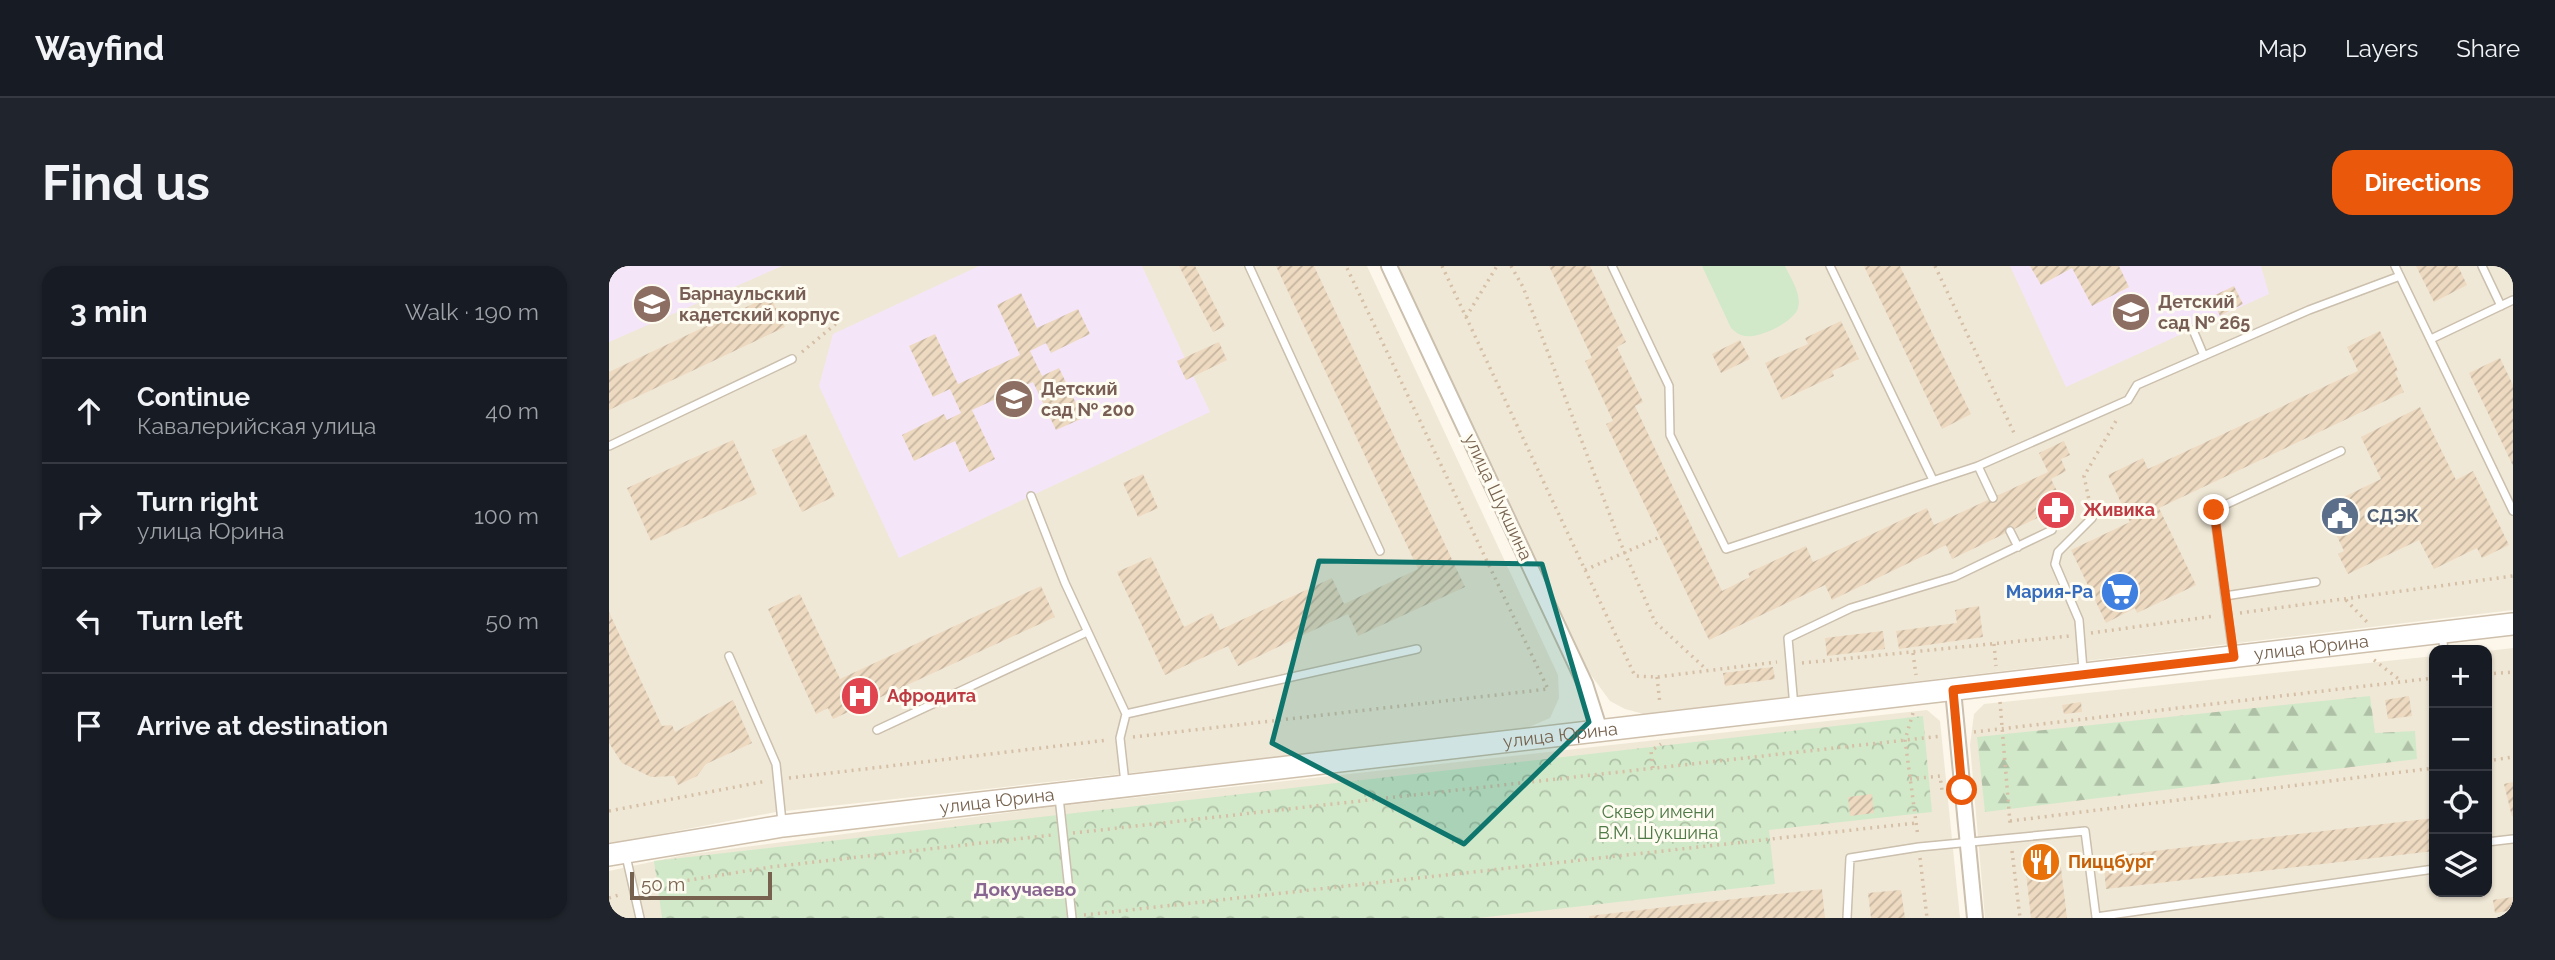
<!DOCTYPE html>
<html lang="en">
<head>
<meta charset="utf-8">
<style>
	:root { --surface:#171b24; --page:#20242c; --text:#f1f3f6; --muted:#9ea1a6; --line:#363941; --accent:#ea580c }
	body { margin:0; font-family:Raleway,sans-serif; background:var(--page); color:var(--text) }
	.controls { position:absolute; right:21px; bottom:21px; display:grid; overflow:hidden; border-radius:14px; box-shadow:0 2px 5px #0004 }
	.controls button { width:63px; height:63px; display:grid; place-items:center; padding:0; border:0; border-bottom:2px solid var(--line); background:var(--surface); color:var(--text); font:35px sans-serif }
	.scale { position:absolute; left:21px; bottom:18px; width:142px; box-sizing:border-box; padding-left:7px; border:4px solid #76624e; border-top:0; font-size:19px; line-height:24px; white-space:nowrap; color:#76624e; -webkit-text-stroke:5px #fefbf1; paint-order:stroke }
	.stop { position:absolute; width:21px; height:21px; margin:-16px; border:5px solid #ea580c; border-radius:50%; background:#fff }
	.stop.end { background:#ea580c; border-color:#fff; box-shadow:0 2px 7px #0008 }
	.list { margin:0; padding:0; list-style:none }
	h2 { display:flex; justify-content:space-between; align-items:center; height:91px; margin:0; padding:0 28px; font-size:30px }
	h2 small { font-size:23px; font-weight:400; color:var(--muted) }
	.list li { display:grid; grid-template-columns:46px 1fr auto; gap:21px; align-items:center; box-sizing:border-box; height:105px; padding:0 28px; border-top:2px solid var(--line) }
	.list b { display:block; font-size:26px; white-space:nowrap }
	.list p { margin:0; font-size:23px; white-space:nowrap; color:var(--muted) }
	.list em { font-size:23px; font-style:normal; color:var(--muted) }
	.icon { flex:none; width:38px; height:38px; fill:none; stroke:currentColor; stroke-width:2; stroke-linecap:round; stroke-linejoin:round }
	.map { position:relative; flex:none; width:1904px; height:652px; overflow:hidden; border-radius:21px }
	header { display:flex; align-items:center; gap:42px; box-sizing:border-box; height:98px; padding:0 35px; background:var(--surface); border-bottom:2px solid var(--line) }
	header strong { font-size:33px }
	nav { display:flex; gap:38px; margin-inline-start:auto; font-size:24px }
	.intro { display:flex; align-items:center; justify-content:space-between; box-sizing:border-box; height:168px; padding:0 42px }
	h1 { margin:0; font-size:49px }
	.button { padding:18px 32px; border-radius:21px; background:var(--accent); color:#fff; font-size:24px; font-weight:700 }
	main { display:flex; gap:42px; padding:0 42px }
	aside { flex:1; background:var(--surface); border-radius:21px; box-shadow:0 2px 5px #0004 }
	.map>svg:first-child { display:block }
	.residential { fill:#f0e8d6 }
	.education { fill:#f4e6f8 }
	.forest { fill:url(#forest-firs) }
	.park { fill:url(#park-crowns) }
	.garden { fill:#d1e9c9 }
	.building { fill:url(#building-hatch) }
	.lines { fill:none; stroke-linecap:round; stroke-linejoin:round }
	.lane-casing { stroke:#cbbfad; stroke-width:10 }
	.street-casing { stroke:#cbbfad; stroke-width:18 }
	.secondary-casing { stroke:#cec0ac; stroke-width:24 }
	.path { stroke:#d5bfa6; stroke-width:3.5; stroke-dasharray:2 5; stroke-linecap:butt }
	.lane { stroke:#fff; stroke-width:7 }
	.street { stroke:#fff; stroke-width:14 }
	.secondary { stroke:#fff; stroke-width:21 }
	.route { stroke:#ea580c; stroke-width:9 }
	.marked { fill:#0f766e; fill-opacity:0.2; stroke:#0f766e; stroke-width:5; stroke-linejoin:round }
	.labels { text-anchor:middle; stroke-width:6; stroke-linejoin:round; paint-order:stroke }
	.education-label { font-size:18px; font-weight:bold; fill:#785e54; stroke:#fefbf1; text-anchor:start }
	.street-label { font-size:18px; fill:#76624e; stroke:#fefbf1 }
	.health-label { font-size:18px; font-weight:bold; fill:#be3a42; stroke:#fefbf1; text-anchor:start }
	.service-label { font-size:18px; font-weight:bold; fill:#4e5e75; stroke:#fefbf1; text-anchor:start }
	.shop-label { font-size:18px; font-weight:bold; fill:#366cbe; stroke:#fefbf1; text-anchor:end }
	.park-label { font-size:18px; fill:#4e7a46; stroke:#fefbf1 }
	.food-label { font-size:18px; font-weight:bold; fill:#c56008; stroke:#fefbf1; text-anchor:start }
	.neighbourhood-label { font-size:19px; font-weight:bold; fill:#896691; stroke:#fefbf1 }
</style>
</head>
<body>
<header>
<strong>Wayfind</strong>
<nav><a>Map</a><a>Layers</a><a>Share</a></nav>
</header>
<div class="intro"><h1>Find us</h1><a class="button">Directions</a></div>
<main>
<aside>
<h2>3 min<small>Walk · 190 m</small></h2>
<ul class="list">
<li><svg class="icon" aria-label="ahead" viewBox="0 0 24 24"><path d="M12 20V5M6 11l6-6 6 6"/></svg><div><b>Continue</b><p>Кавалерийская улица</p></div><em>40 m</em></li>
<li><svg class="icon" aria-label="right" viewBox="0 0 24 24"><path d="M7 20v-9h11M14 6l5 5-5 5"/></svg><div><b>Turn right</b><p>улица Юрина</p></div><em>100 m</em></li>
<li><svg class="icon" aria-label="left" viewBox="0 0 24 24"><path d="M17 20v-9H6M10 6l-5 5 5 5"/></svg><div><b>Turn left</b></div><em>50 m</em></li>
<li><svg class="icon" aria-label="arrive" viewBox="0 0 24 24"><path d="M6 21V4h12l-3 4 3 4H6"/></svg><div><b>Arrive at destination</b></div></li>
</ul>
</aside>
<div class="map">
<svg width="1904" height="652" viewBox="0 0 1904 652">
	<defs>
		<pattern id="forest-firs" width="22" height="20" patternUnits="userSpaceOnUse" patternTransform="scale(1.75)"><rect width="22" height="20" fill="#d1e9c9"/><path d="M5 1l3.5 6h-7zM16 11l3.5 6h-7z" fill="#aec0a5"/></pattern>
		<pattern id="park-crowns" width="20" height="18" patternUnits="userSpaceOnUse" patternTransform="scale(1.75)"><rect width="20" height="18" fill="#d1e9c9"/><path d="M2 6a3 3 0 1 1 6 0M12 15a3 3 0 1 1 6 0" fill="none" stroke="#aec0a5"/></pattern>
		<pattern id="building-hatch" width="6" height="6" patternUnits="userSpaceOnUse" patternTransform="scale(1.75)"><rect width="6" height="6" fill="#eedac1"/><path d="M-1 1l2-2M0 6l6-6M5 7l2-2" fill="none" stroke="#c5b49f"/></pattern>
	</defs>
	<rect width="100%" height="100%" fill="#fcf7ea"/>
	<path class="residential" d="M0 0H758L949 409 950 432 941 452 913 464 167 546 0 578Z
		M787 0H1904V344L1035 448 1016 443 1001 435 979 405Z
		M1904 382V652H1376L1361 479 1365 448 1375 438 1825 390V626H1878V385Z
		M1318 444 1331 455 1351 652H0V605L75 589 433 542Z"/>
	<path class="education" d="M0 0H173L0 76Z
		M370 0H533L601 146 290 292 210 120 224 68Z
		M1401 0H1652L1660 28 1457 121Z"/>
	<path class="forest" d="M1761 430 1766 467 1806 465 1808 493 1376 546 1368 471Z"/>
	<path class="park" d="M1314 450 1323 546 1160 564 1166 618 870 652H53L45 595Z"/>
	<path class="garden" d="M1093 0H1176C1182 13 1193 28 1189 42 1185 56 1150 73 1136 70 1130 69 1126 66 1122 62Z"/>
	<path class="building" d="M570 0H586L616 60 604 66Z
		M667 0H705L856 321 749 370 739 348 629 400 619 380 556 409 508 306 542 291 575 361 603 347 611 364 723 312 735 338 809 303Z
		M940 0H981L1017 76 1008 81 1034 136 1026 140 1113 325 1141 311 1139 307 1197 280 1204 296 1318 242 1325 259 1439 206 1430 187 1455 175 1461 189 1452 193 1457 205 1442 213 1455 239 1343 293 1337 279 1223 334 1216 319 1100 374 997 158 1004 155 976 95 983 92Z
		M1255 0H1291L1362 148 1333 163Z
		M1421 0H1510L1520 21 1483 40 1463 2 1432 19Z
		M1807 0H1849L1858 19 1825 36Z
		M1625 20 1634 38 1611 50 1602 31Z
		M412 27 428 62 469 43 481 68 442 87 437 77 421 85 433 110 450 102 474 152 447 164 424 116 363 144 386 193 360 206 346 175 305 195 293 169 335 148 338 154 352 147 341 123 324 131 300 80 326 68 349 118 411 89 388 39Z
		M161 30 176 61 0 144V106Z
		M1232 55 1250 93 1223 105 1225 110 1173 134 1156 97 1199 78 1196 72Z
		M1771 65 1789 105 1786 106 1795 126 1550 242 1587 319 1528 347 1526 342 1497 357 1462 284 1521 256 1499 209 1534 192 1539 203 1749 105 1738 81Z
		M1131 74 1141 93 1112 107 1103 88Z
		M610 76 618 94 577 114 568 95Z
		M1891 92 1904 119V200L1860 107Z
		M1811 141 1847 214 1864 205 1900 279 1873 292 1868 282 1825 303 1810 274 1739 308 1729 288 1735 285 1714 241 1772 213 1752 171Z
		M197 168 226 230 193 246 163 184Z
		M124 174 148 228 42 275 18 222Z
		M534 208 549 242 529 251 514 217Z
		M432 320 446 351 224 453 219 442 207 448 159 343 191 328 231 413Z
		M1370 340 1374 371 1290 383 1287 365 1348 357 1346 344Z
		M0 346 53 460 63 459 66 466 124 434 143 477 97 498 88 510 69 519 65 510 42 511 13 497 0 477Z
		M1274 365 1276 383 1218 390 1216 372Z
		M1164 401 1166 413 1116 420 1114 407Z
		M1800 430 1803 450 1779 453 1776 434Z
		M1472 436 1473 446 1455 448 1453 439Z
		M1904 516V550L1903 551 1895 518Z
		M1263 528 1265 547 1241 550 1239 531Z
		M1825 552V585L1497 623 1494 591Z
		M1450 585 1458 652H1422L1415 589Z
		M1213 623 1216 652H980V650Z
		M1292 624 1296 652H1262L1259 627Z
		M1904 631V644L1886 647 1884 634Z"/>
	<g class="lines">
		<g class="lane-casing">
			<path id="lane" d="M640 0 771 285
				M1003 0 1060 120 1061 169 1117 283 1369 200 1519 134 1528 119 1700 44 1791 10
				M1221 0 1324 214
				M1786 0 1904 245
				M1873 0 1892 40
				M1584 64 1595 90
				M1822 73 1904 34
				M0 180 183 93
				M1369 200 1384 232
				M422 230 456 317 517 448 511 472 516 517
				M1401 265 1409 281
				M1616 330 1605 244 1732 185
				M1833 368 1835 384
				M1624 387 1616 330 1707 316
				M120 390 167 498 173 556
				M1474 404 1470 354 1446 298 1449 286 1483 252
				M1185 441 1179 372 1242 342 1345 311 1443 264
				M517 448 808 383
				M268 464 478 366
				M450 531 463 652
				M1878 576 1904 573
				M17 590 31 652
				M1238 652 1241 592 1310 581 1476 565 1487 651 1825 603"/>
		</g>
		<g class="street-casing">
			<path id="street" d="M780 0 976 418 991 465
				M1344 424 1366 652"/>
		</g>
		<g class="secondary-casing">
			<g id="secondary">
				<path id="s1" d="M0 589 174 560 1904 358"/>
			</g>
		</g>
		<path class="path" d="M833 0 1026 410 1048 411 1168 396
			M902 0 914 21 1012 278 1046 356 1098 404
			M1326 0 1406 169
			M857 51 888 0
			M193 86 229 56
			M1481 239 1475 210 1507 155
			M976 304 1051 271
			M1737 334 1758 356
			M1631 347 1904 310
			M1482 367 1606 350
			M1385 378 1387 400
			M1304 387 1307 409
			M1765 394 1791 414
			M1193 397 1461 370
			M1878 408 1904 406
			M1048 411 1051 438
			M1391 436 1401 557
			M1304 447 1296 474 1309 571
			M1365 466 1825 412
			M524 471 939 423 737 0
			M1878 495 1904 491
			M1044 502 1042 485 1052 478
			M180 512 499 474
			M1301 513 1331 510 1333 524
			M0 545 158 515
			M1401 555 1825 502
			M464 567 1333 470
			M1403 585 1411 652
			M1311 592 1318 652
			M37 621 162 601 443 569
			M0 632 13 628
			M475 649 1307 557"/>
		<use href="#lane" class="lane"/>
		<use href="#street" class="street"/>
		<use href="#secondary" class="secondary"/>
	</g>
	<g class="lines">
		<path class="route" d="M1353 524 1344 424 1625 391 1605 244"/>
	</g>
	<path class="marked" d="M710 295 933 298 980 456 855 578 663 477Z"/>
	<defs>
		<g id="school-disc" transform="scale(2.0125)"><circle r="9.5" fill="#8d6e63" stroke="#fefbf1"/><path d="M0-5L7-2L0 1L-7-2ZM-4 1L0 2.5L4 1V4Q0 6-4 4Z" fill="#fff"/></g>
		<g id="pharmacy-disc" transform="scale(2.0125)"><circle r="9.5" fill="#e0444e" stroke="#fefbf1"/><path d="M-2-6h4v4h4v4h-4v4h-4v-4h-4v-4h4Z" fill="#fff"/></g>
		<g id="civic-disc" transform="scale(2.0125)"><circle r="9.5" fill="#5c6f8a" stroke="#fefbf1"/><path d="M-.6-6.5H3V-4.5H.6V-3L4-1V1h2V6H-6V1h2V-1L-.6-3ZM-1.2 2.5V6h2.4V2.5Z" fill="#fff"/></g>
		<g id="supermarket-disc" transform="scale(2.0125)"><circle r="9.5" fill="#3f7fe0" stroke="#fefbf1"/><path d="M-6-5.5h2.5l.6 2H6L4.5 2H-2.5L-4.4-4H-6ZM-1.5 3.2a1.3 1.3 0 1 0 .1 0ZM3 3.2a1.3 1.3 0 1 0 .1 0Z" fill="#fff"/></g>
		<g id="hospital-disc" transform="scale(2.0125)"><circle r="9.5" fill="#e0444e" stroke="#fefbf1"/><path d="M-5-5h3v3.5h4V-5h3V5h-3V1.5h-4V5h-3Z" fill="#fff"/></g>
		<g id="restaurant-disc" transform="scale(2.0125)"><circle r="9.5" fill="#e8710a" stroke="#fefbf1"/><path d="M-5-6h1v4h1v-4h1v4h1v-4h1v5L-1.5 .5V6h-2V.5L-5-1ZM5-6V6H3V1.5H1.5Q1.5-4 5-6Z" fill="#fff"/></g>
	</defs>
	<g fill-rule="evenodd">
		<use href="#school-disc" x="43" y="38"/>
		<use href="#school-disc" x="1522" y="46"/>
		<use href="#school-disc" x="405" y="133"/>
		<use href="#pharmacy-disc" x="1447" y="244"/>
		<use href="#civic-disc" x="1731" y="250"/>
		<use href="#supermarket-disc" x="1511" y="326"/>
		<use href="#hospital-disc" x="251" y="430"/>
		<use href="#restaurant-disc" x="1432" y="596"/>
	</g>
	<g class="labels">
		<g class="education-label">
			<text x="70" y="34">Барнаульский<tspan x="70" dy="21">кадетский корпус</tspan></text>
			<text x="1549" y="42">Детский<tspan x="1549" dy="21">сад № 265</tspan></text>
			<text x="432" y="129">Детский<tspan x="432" dy="21">сад № 200</tspan></text>
		</g>
		<g class="street-label">
			<text transform="translate(889 231) rotate(65)" y="6">улица Шукшина</text>
			<text dy="6" stroke="none"><textPath href="#s1" startOffset="1715">улица Юрина</textPath></text>
			<text dy="6" stroke="none"><textPath href="#s1" startOffset="959">улица Юрина</textPath></text>
			<text dy="6" stroke="none"><textPath href="#s1" startOffset="392">улица Юрина</textPath></text>
		</g>
		<g class="health-label">
			<text x="1474" y="250">Живика</text>
			<text x="278" y="436">Афродита</text>
		</g>
		<g class="service-label">
			<text x="1758" y="256">СДЭК</text>
		</g>
		<g class="shop-label">
			<text x="1484" y="332">Мария-Ра</text>
		</g>
		<g class="park-label">
			<text x="1049" y="552">Сквер имени<tspan x="1049" dy="21">В.М. Шукшина</tspan></text>
		</g>
		<g class="food-label">
			<text x="1459" y="602">Пиццбург</text>
		</g>
		<g class="neighbourhood-label">
			<text x="416" y="630">Докучаево</text>
		</g>
	</g>
</svg>
<div class="controls">
<button>+</button>
<button>−</button>
<button><svg class="icon" aria-label="locate" viewBox="0 0 24 24"><circle cx="12" cy="12" r="6"/><path d="M12 2v4M12 18v4M2 12h4M18 12h4"/></svg></button>
<button><svg class="icon" aria-label="layers" viewBox="0 0 24 24"><path d="M12 4l9 5-9 5-9-5zM3 14l9 5 9-5"/></svg></button>
</div>
<div class="scale">50 m</div>
<div class="stop" style="left:1353px;top:524px"></div>
<div class="stop end" style="left:1605px;top:244px"></div>
</div>
</main>
</body>
</html>
